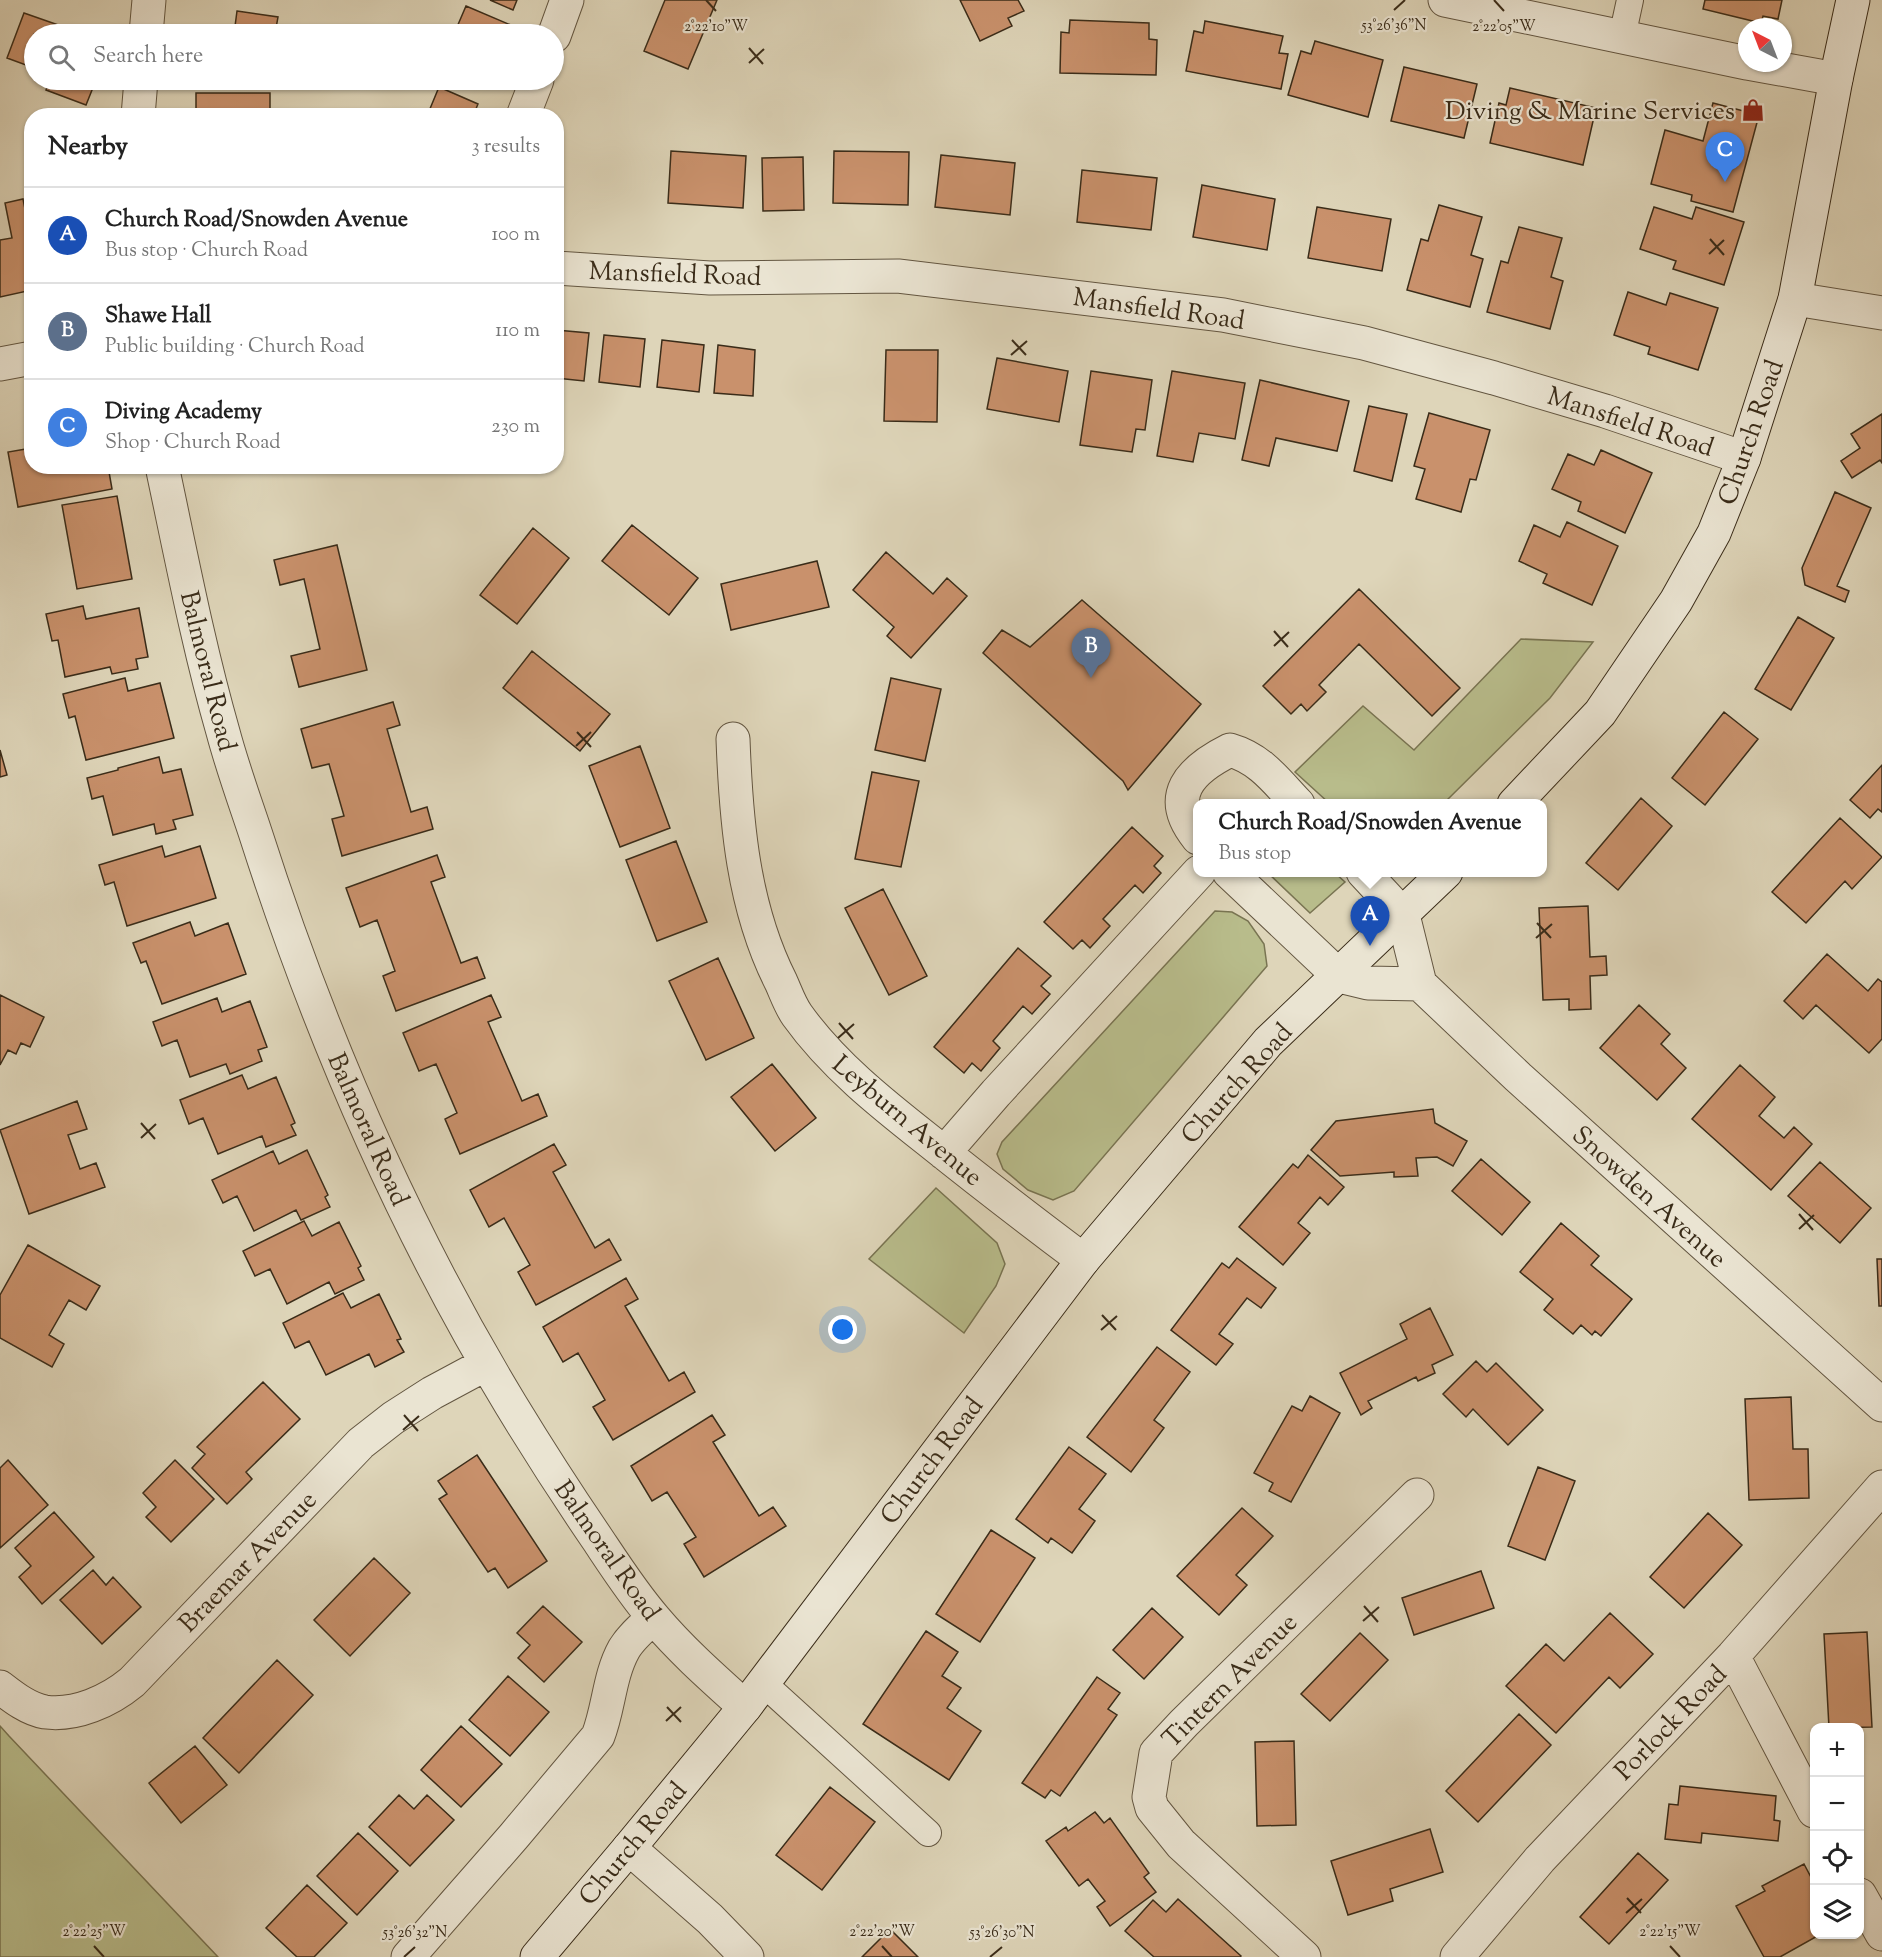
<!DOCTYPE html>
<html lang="en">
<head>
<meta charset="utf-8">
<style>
	:root { --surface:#fff; --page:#f6f6f6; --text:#222; --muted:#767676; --line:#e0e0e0; --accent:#8f2418 }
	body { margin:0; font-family:"Sorts Mill Goudy",serif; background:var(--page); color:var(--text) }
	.controls { position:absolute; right:18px; bottom:18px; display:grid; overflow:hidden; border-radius:12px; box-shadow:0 2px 4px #0004 }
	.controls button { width:54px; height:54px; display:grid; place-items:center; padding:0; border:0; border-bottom:2px solid var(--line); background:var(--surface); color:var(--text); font:30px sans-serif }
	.compass { position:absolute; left:1738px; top:18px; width:54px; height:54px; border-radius:50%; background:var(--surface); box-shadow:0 2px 4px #0004; rotate:318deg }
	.you { position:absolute; left:843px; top:1330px; width:21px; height:21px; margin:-15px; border:4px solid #fff; border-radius:50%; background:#1a73e8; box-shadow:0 0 0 9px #1a73e833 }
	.badge { display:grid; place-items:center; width:39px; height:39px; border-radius:50%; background:var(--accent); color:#fff; font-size:20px; font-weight:700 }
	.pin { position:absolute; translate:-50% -50px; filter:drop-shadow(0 2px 3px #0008) }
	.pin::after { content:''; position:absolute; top:32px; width:21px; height:18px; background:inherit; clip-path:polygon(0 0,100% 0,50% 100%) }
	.popup { position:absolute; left:1193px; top:799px; width:354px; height:78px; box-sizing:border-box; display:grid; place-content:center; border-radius:12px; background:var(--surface); filter:drop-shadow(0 2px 4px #0005); font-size:20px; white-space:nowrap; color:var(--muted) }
	.popup b { font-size:22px; color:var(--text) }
	.popup::after { content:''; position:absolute; left:50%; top:100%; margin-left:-12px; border:12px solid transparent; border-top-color:var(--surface) }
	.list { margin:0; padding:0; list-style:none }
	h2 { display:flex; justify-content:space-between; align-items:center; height:78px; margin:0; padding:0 24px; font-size:26px }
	h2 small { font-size:20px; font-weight:400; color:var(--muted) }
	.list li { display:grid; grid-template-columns:39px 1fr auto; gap:18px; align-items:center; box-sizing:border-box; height:96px; padding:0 24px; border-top:2px solid var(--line) }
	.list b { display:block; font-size:22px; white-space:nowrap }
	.list p { margin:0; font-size:20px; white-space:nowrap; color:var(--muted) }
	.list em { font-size:20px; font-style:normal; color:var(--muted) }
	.icon { flex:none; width:33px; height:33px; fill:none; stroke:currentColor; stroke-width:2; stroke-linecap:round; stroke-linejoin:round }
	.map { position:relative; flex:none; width:1882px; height:1957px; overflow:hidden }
	.search { position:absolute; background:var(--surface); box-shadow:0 2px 4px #0004; left:24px; top:24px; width:540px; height:66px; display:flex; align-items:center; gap:15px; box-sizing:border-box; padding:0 21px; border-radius:33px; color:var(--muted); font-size:22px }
	.panel { position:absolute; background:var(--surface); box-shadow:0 2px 4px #0004; left:24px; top:108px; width:540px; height:366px; border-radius:24px }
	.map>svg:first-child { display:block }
	.green { fill:#b8bc8b; stroke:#797452; stroke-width:1.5 }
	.building { fill:#c9916c; stroke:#3a2c19; stroke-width:1.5 }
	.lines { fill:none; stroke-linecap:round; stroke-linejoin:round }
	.service-casing { stroke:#635641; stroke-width:28 }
	.minor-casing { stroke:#635641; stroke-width:35 }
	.secondary-casing { stroke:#3a2c19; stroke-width:35 }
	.service { stroke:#eae4d2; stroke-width:26 }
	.minor { stroke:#eae4d2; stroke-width:33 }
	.secondary { stroke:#eae4d2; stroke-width:33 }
	.ticks { fill:none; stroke:#3a2c19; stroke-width:2 }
	.labels { text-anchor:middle; stroke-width:4.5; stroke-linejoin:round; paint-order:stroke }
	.poi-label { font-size:26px; fill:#3a2c19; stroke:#eae4d2; text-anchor:end }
	.street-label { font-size:26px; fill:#3a2c19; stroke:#eae4d2 }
	.ticks-label { font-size:15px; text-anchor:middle; fill:#3a2c19; stroke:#eae4d2; stroke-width:4.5; stroke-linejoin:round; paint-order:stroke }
</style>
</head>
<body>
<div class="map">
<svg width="1882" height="1957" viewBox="0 0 1882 1957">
	<rect width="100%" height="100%" fill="#ded5b9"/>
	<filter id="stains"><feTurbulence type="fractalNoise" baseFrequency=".00333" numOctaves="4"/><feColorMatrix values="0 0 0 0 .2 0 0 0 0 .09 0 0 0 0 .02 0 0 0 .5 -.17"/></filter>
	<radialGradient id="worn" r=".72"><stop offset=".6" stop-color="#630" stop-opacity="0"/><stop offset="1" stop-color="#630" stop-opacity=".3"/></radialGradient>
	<path class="green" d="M1521 639 1593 642 1550 698 1444 803H1329L1295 772 1363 706 1414 750Z
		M1268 873H1335L1345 882 1310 913Z
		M1215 911 1232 912 1248 921 1264 944 1267 966 1074 1191 1053 1200 1028 1190 1003 1169 997 1154 1002 1142Z
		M936 1188 997 1243 1005 1264 996 1286 964 1333 869 1259Z
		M0 1726 9 1736 218 1957H0Z"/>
	<path class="building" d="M490 0H517L513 10Z
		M665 0H717L688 69 644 51Z
		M960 0H1018L1024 11 1008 18 1012 26 980 41Z
		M1705 0H1782L1778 19 1763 16 1761 23 1703 9Z
		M466 6 513 26 510 34H454Z
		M237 11 278 17 275 34H234Z
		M24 13 84 34H34V68L7 58Z
		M1070 20 1149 23V39L1157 40 1156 75 1060 73 1061 32 1069 33Z
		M1205 21 1283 36 1279 53 1288 54 1281 89 1186 71 1194 31 1203 33Z
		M1315 41 1383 60 1368 117 1288 95 1301 51 1311 54Z
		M1404 67 1477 84 1464 138 1391 121Z
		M50 80H96L86 105 46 90Z
		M439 87 478 104 473 116H427Z
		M1510 88 1596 108 1583 165 1490 143 1499 103 1506 105Z
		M196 93H270V116H196Z
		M1713 103 1759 115 1733 212 1691 201 1692 195 1651 184 1665 130 1703 141Z
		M671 151 746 156 743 208 668 203Z
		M834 151 909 152 908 205 833 203Z
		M941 155 1015 163 1010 215 935 207Z
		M803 157 804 210 763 211 762 158Z
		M1082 170 1157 178 1151 230 1077 222Z
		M1202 185 1275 199 1267 250 1193 237Z
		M23 199 30 234H32V290L0 297V240L12 238 5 203Z
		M1439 205 1482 217 1471 255 1483 259 1470 307 1407 290 1421 239 1428 241Z
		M1317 207 1391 219 1382 271 1308 258Z
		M1654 207 1692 219 1696 207 1744 222 1724 285 1673 269 1676 261 1640 249Z
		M1519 227 1562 238 1551 277 1563 281 1550 329 1487 312 1501 261 1508 263Z
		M1628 292 1666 305 1670 293 1718 308 1698 370 1648 354 1650 347 1614 335Z
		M556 330 589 333 584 381 556 378Z
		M604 335 645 339 640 387 599 382Z
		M662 340 704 345 699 392 657 387Z
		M718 345 755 350 753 396 714 393Z
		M886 350H938L937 422 884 421Z
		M997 358 1068 371 1059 422 987 409Z
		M1091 371 1152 380 1145 430 1136 429 1132 452 1080 445Z
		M1172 371 1245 383 1235 439 1199 433 1193 462 1157 456Z
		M1260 380 1349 401 1337 451 1276 438 1269 466 1242 460Z
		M1369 406 1407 414 1392 481 1354 471Z
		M1429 413 1490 430 1476 480 1470 479 1461 512 1416 499 1425 469 1414 466Z
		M1882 414V463L1880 460 1852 478 1841 461 1860 448 1851 434Z
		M32 448V466H108L112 489 18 507 8 452Z
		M1601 450 1652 473 1625 533 1578 511 1581 502 1552 489 1568 454 1594 465Z
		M1835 492 1871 508 1837 586 1849 591 1845 602 1805 585 1802 568Z
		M117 496 132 579 77 589 62 505Z
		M1567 522 1618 546 1592 605 1543 583 1547 574 1519 561 1534 525 1560 537Z
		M632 525 698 578 669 615 602 561Z
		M533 528 569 558 517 624 480 595Z
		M337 545 367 670 299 687 291 656 320 649 304 579 280 585 274 560Z
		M886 552 933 594 947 578 967 596 911 658 887 636 894 627 853 590Z
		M817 561 829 607 731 630 721 584Z
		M1359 589 1460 688 1432 716 1359 644 1319 685 1326 692 1307 711 1301 704 1291 714 1263 686Z
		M1082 600 1201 704 1128 790 1123 781 983 653 1002 630 1030 647Z
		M83 606 86 619 139 608 148 657 136 659 138 669 112 674 110 667 65 677 58 640 52 641 46 614Z
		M1798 617 1834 638 1791 710 1755 689Z
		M532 651 610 714 580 751 503 688Z
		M125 678 128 691 160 683 174 738 86 760 75 716 69 718 63 694Z
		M891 678 941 689 925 761 875 750Z
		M393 702 400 725 387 729 411 812 427 807 433 829 342 856 332 819 344 816 329 764 312 768 301 729Z
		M1724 712 1758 739 1705 805 1672 778Z
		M640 746 670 828 620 847 589 766Z
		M0 750 7 775 0 777Z
		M159 757 163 773 181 769 193 815 173 820 176 829 156 834 154 824 113 835 103 796 92 799 87 778 118 770V768Z
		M1882 765V812L1878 809 1870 818 1850 800Z
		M872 772 919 781 901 867 855 859Z
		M1641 798 1672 826 1618 890 1586 863Z
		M1840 818 1882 857 1852 889 1845 881 1806 923 1772 892Z
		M1132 827 1163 856 1154 866 1161 873 1143 893 1135 885 1103 919 1110 926 1090 948 1082 940 1073 949 1044 922Z
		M676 841 707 922 657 941 626 860Z
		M162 846 165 857 200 846 216 898 127 926 114 882 105 885 99 865Z
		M437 855 445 877 431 882 461 963 477 957 485 978 396 1011 383 976 395 971 377 920 360 927 346 888Z
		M883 889 927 976 889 995 845 908Z
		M1588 906 1590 957 1606 956 1607 975 1590 976 1591 1009 1569 1010V999L1543 1000 1539 908Z
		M190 922 195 936 228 923 246 974 162 1004 146 961 141 963 133 943Z
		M1018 948 1051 976 1041 986 1050 994 1032 1014 1023 1006 993 1041 1000 1048 981 1071 972 1063 964 1073 934 1047Z
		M1827 954 1868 991 1878 979 1882 982V1039L1869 1053 1816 1005 1803 1019 1784 1001Z
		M718 958 754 1038 706 1060 669 981Z
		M0 995 44 1017 30 1047 21 1043 16 1054 8 1050 0 1065Z
		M491 995 501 1017 488 1022 522 1101 538 1094 547 1116 460 1154 445 1119 457 1113 436 1064 419 1071 403 1033Z
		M217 998 222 1012 250 1001 267 1047 258 1050 262 1061 230 1074 226 1064 190 1077 177 1040 162 1046 153 1022Z
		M1639 1005 1670 1034 1661 1044 1686 1068 1657 1100 1600 1048Z
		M772 1064 816 1118 775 1151 731 1097Z
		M1740 1065 1775 1097 1759 1116 1784 1138 1794 1127 1812 1144 1771 1190 1692 1119Z
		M242 1075 248 1089 276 1077 295 1123 291 1125 296 1135 266 1147 262 1136 218 1154 203 1118 189 1124 180 1100Z
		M77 1101 87 1129 68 1135 80 1169 96 1163 105 1187 29 1214 0 1130Z
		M1433 1109 1435 1123 1467 1141 1453 1166 1437 1157 1416 1158 1418 1176 1394 1177V1172L1340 1176 1311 1150 1336 1121Z
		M554 1144 566 1165 553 1172 595 1248 609 1239 621 1260 536 1305 518 1272 530 1265 504 1218 489 1227 470 1190Z
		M307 1150 328 1195 325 1197 330 1207 301 1220 296 1210 254 1231 237 1196 223 1203 212 1180 273 1151 279 1164Z
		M1308 1155 1344 1187 1328 1205 1320 1197 1298 1223 1310 1233 1283 1265 1239 1227 1293 1164 1298 1168Z
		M1481 1159 1530 1202 1502 1235 1452 1191Z
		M1820 1162 1871 1208 1840 1243 1788 1196Z
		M304 1221 312 1236 339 1222 361 1266 358 1268 364 1280 335 1294 329 1282 287 1304 270 1269 255 1276 243 1251Z
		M1561 1223 1599 1256 1591 1265 1632 1299 1601 1336 1595 1331 1592 1335 1581 1325 1573 1334 1544 1310 1553 1299 1520 1272Z
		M28 1245 100 1286 86 1310 69 1300 49 1335 64 1344 52 1367 0 1338V1295Z
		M1237 1258 1276 1288 1261 1308 1247 1298 1219 1334 1233 1344 1216 1365 1171 1330 1222 1263 1229 1268Z
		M1877 1259H1882V1306H1879Z
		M626 1278 638 1299 625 1306 669 1381 684 1372 695 1392 613 1440 593 1407 605 1400 578 1353 563 1362 543 1327Z
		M343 1293 351 1308 379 1294 401 1339 397 1340 404 1352 375 1367 369 1354 326 1375 309 1341 295 1348 283 1323Z
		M1430 1308 1453 1355 1432 1365 1435 1373 1418 1381 1416 1377 1368 1401 1372 1408 1361 1415 1340 1373 1407 1339 1400 1324Z
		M1157 1347 1190 1372 1154 1420 1164 1428 1131 1472 1087 1437Z
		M1476 1361 1487 1372 1496 1363 1543 1410 1508 1445 1473 1409 1466 1417 1443 1394Z
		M263 1382 300 1419 246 1472 252 1479 227 1504 192 1468 205 1454 197 1447Z
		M1310 1396 1340 1413 1291 1502 1269 1491 1273 1483 1254 1473 1292 1406 1302 1411Z
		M1791 1397 1793 1449H1808L1809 1498 1749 1500 1745 1399Z
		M712 1415 725 1435 713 1442 759 1516 773 1507 786 1526 704 1577 684 1544 696 1537 667 1492 652 1501 631 1466Z
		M1069 1447 1106 1474 1079 1509 1095 1521 1072 1553 1051 1538 1048 1543 1016 1519Z
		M477 1455 547 1561 508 1588 495 1568 488 1572 439 1499 447 1494 438 1481Z
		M8 1460 48 1505 0 1548V1468Z
		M175 1460 214 1499 171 1542 146 1517 156 1507 143 1493Z
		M1538 1467 1575 1481 1545 1560 1508 1546Z
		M1242 1508 1273 1536 1236 1575 1247 1585 1219 1615 1177 1576Z
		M54 1512 94 1557 42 1604 19 1577 31 1566 15 1548Z
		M1708 1513 1742 1545 1684 1608 1650 1577Z
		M991 1530 1035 1558 980 1642 936 1614Z
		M374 1558 410 1593 350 1656 314 1620Z
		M93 1570 106 1585 113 1577 141 1607 102 1644 60 1600Z
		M1481 1571 1494 1608 1414 1635 1402 1598Z
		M543 1606 582 1642 544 1682 518 1658 530 1645 517 1633Z
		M1152 1608 1183 1637 1144 1679 1113 1650Z
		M1610 1613 1653 1654 1620 1688 1609 1677 1556 1733 1506 1686 1546 1644 1564 1661Z
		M926 1631 958 1652 942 1676 961 1688 947 1708 981 1731 949 1780 863 1724Z
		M1867 1632 1872 1727 1829 1728 1824 1634Z
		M1360 1633 1388 1660 1330 1721 1301 1694Z
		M277 1660 313 1695 239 1773 203 1738Z
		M508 1676 549 1712 510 1756 469 1720Z
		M1097 1677 1120 1693 1108 1709 1117 1715 1060 1796 1051 1790 1045 1798 1022 1783Z
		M1519 1714 1551 1745 1478 1822 1446 1791Z
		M461 1726 502 1764 461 1807 421 1770Z
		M1294 1741 1296 1825 1257 1826 1255 1742Z
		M195 1746 227 1785 181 1823 149 1783Z
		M1680 1786 1776 1796 1774 1820 1780 1821 1778 1841 1702 1833 1701 1843 1665 1839 1669 1804 1678 1805Z
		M830 1787 875 1822 822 1890 776 1855Z
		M399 1795 414 1809 427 1795 454 1820 410 1866 369 1827Z
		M1095 1812 1104 1823 1110 1818 1149 1873 1144 1877 1156 1892 1110 1926 1097 1907 1105 1901 1088 1879 1079 1886 1046 1841 1066 1827 1068 1831Z
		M1430 1829 1443 1872 1390 1889 1393 1901 1348 1915 1331 1861Z
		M358 1833 398 1871 357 1915 317 1876Z
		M1638 1853 1668 1880 1609 1944 1580 1917Z
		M1804 1864 1814 1883V1934H1821L1780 1957H1764L1736 1906 1765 1891 1762 1886Z
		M307 1885 347 1923 314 1957H297L266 1928Z
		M1178 1899 1241 1956 1240 1957H1154L1125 1931 1153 1900 1166 1912Z
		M890 1929 918 1957H862Z"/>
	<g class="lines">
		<g class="service-casing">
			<path id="service" d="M1622 37 1630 0
				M762 1682 928 1833"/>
		</g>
		<g class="minor-casing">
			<path id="minor" d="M1445 0 1747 63
				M146 34 149 0
				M554 36 567 0
				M1747 63 1836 79
				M138 116 141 80
				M523 116 537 80
				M556 268 710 278 898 276 1223 315 1364 343 1494 378 1605 411 1744 458
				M1795 299 1882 313
				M0 364 32 358
				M162 466C181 555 198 645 223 732 232 766 244 799 255 832 319 1032 402 1225 511 1405 539 1451 568 1496 598 1540 616 1567 634 1595 655 1619 682 1651 714 1679 745 1707
				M733 739C736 822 743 907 781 982 786 993 790 1005 797 1015 832 1064 881 1103 928 1140 979 1181 1031 1221 1083 1260
				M1198 838C1164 796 1190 770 1230 750 1261 759 1276 781 1298 804
				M1229 872 1339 976 1368 983 1420 984
				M1363 872 1403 915 1420 984 1518 1077 1882 1405
				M944 1153 996 1093 1199 872
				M1733 1656 1814 1811
				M0 1687C13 1697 28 1709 45 1712 76 1716 109 1701 132 1682L361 1443 393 1418 432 1393 486 1364
				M629 1848 710 1919 747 1957
				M1860 1895 1882 1934
				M408 1957 514 1836 598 1736C609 1708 609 1676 624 1649 631 1637 643 1627 653 1618
				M1304 1957 1181 1844 1152 1808 1149 1797 1156 1753 1184 1723 1417 1495
				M1457 1957 1540 1859 1733 1656 1882 1487"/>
		</g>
		<g class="secondary-casing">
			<path id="secondary" d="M1514 804 1600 713 1676 601 1714 533 1744 458 1795 299 1836 79 1853 0
				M537 1957 629 1848 745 1707 1083 1260 1268 1042 1446 872"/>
		</g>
		<use href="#service" class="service"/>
		<use href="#minor" class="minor"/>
		<use href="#secondary" class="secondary"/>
	</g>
	<path class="ticks" d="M706 0 716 11M1494 0 1504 11M1394 10 1405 0M749 48 763 64M749 63 764 49M1710 239 1724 255M1709 254 1724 240M1012 340 1026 355M1011 355 1027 341M1274 631 1288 647M1274 646 1289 632M577 732 591 747M576 746 591 732M1537 923 1551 938M1536 938 1552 924M839 1023 853 1039M838 1038 854 1024M141 1123 155 1139M141 1138 156 1124M1799 1214 1813 1230M1799 1229 1814 1215M1102 1315 1116 1330M1101 1330 1117 1316M404 1415 418 1431M403 1430 419 1416M1364 1606 1378 1622M1363 1621 1379 1607M667 1707 681 1722M666 1721 681 1707M1627 1898 1641 1913M1626 1913 1642 1899M94 1946 104 1957M882 1946 892 1957M1670 1946 1680 1957M404 1957 415 1947M990 1957 1002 1947"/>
	<defs>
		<g id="shop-bare" transform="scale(1.8)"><path d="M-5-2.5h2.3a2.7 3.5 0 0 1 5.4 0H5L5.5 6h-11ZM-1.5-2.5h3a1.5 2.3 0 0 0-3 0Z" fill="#8f2418" stroke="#eae4d2" stroke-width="2.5" paint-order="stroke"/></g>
	</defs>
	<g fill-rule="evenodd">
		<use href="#shop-bare" x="1753" y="110"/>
	</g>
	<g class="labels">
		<g class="poi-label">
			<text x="1735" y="119">Diving &amp; Marine Services</text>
		</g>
		<g class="street-label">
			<text transform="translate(675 273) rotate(2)" y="9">Mansfield Road</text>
			<text transform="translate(1159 308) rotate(8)" y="9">Mansfield Road</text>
			<text transform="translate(1631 421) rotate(18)" y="9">Mansfield Road</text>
			<text transform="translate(1750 432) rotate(-71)" y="9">Church Road</text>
			<text transform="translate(209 671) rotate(76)" y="9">Balmoral Road</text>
			<text transform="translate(1236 1083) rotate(-48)" y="9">Church Road</text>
			<text transform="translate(908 1120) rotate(40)" y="9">Leyburn Avenue</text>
			<text transform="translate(369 1129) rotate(66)" y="9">Balmoral Road</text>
			<text transform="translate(1650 1196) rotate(42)" y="9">Snowden Avenue</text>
			<text transform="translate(931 1460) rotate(-53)" y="9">Church Road</text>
			<text transform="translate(608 1550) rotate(55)" y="9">Balmoral Road</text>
			<text transform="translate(247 1561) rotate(-46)" y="9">Braemar Avenue</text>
			<text transform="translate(1229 1680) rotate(-45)" y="9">Tintern Avenue</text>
			<text transform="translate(1670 1722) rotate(-46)" y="9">Porlock Road</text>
			<text transform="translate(632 1843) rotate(-50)" y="9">Church Road</text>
		</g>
	</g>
	<g class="ticks-label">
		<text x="1394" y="30">53°26'36"N</text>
		<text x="716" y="31">2°22'10"W</text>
		<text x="1504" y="31">2°22'05"W</text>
		<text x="94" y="1936">2°22'25"W</text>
		<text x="882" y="1936">2°22'20"W</text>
		<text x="1670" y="1936">2°22'15"W</text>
		<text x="415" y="1937">53°26'32"N</text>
		<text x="1002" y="1937">53°26'30"N</text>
	</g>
	<rect width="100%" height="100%" filter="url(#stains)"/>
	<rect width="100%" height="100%" fill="url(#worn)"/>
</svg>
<div class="controls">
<button>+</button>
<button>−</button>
<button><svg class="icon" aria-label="locate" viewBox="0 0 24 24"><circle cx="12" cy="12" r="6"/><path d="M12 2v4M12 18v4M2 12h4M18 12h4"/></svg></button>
<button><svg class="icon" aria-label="layers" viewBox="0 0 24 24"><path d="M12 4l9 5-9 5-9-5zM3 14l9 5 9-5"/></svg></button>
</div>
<svg class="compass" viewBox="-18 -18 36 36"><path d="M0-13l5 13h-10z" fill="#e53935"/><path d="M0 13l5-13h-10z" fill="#767676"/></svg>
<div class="you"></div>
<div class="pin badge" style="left:1370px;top:946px;background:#1a4fb4">A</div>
<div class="popup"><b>Church Road/Snowden Avenue</b>Bus stop</div>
<div class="pin badge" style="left:1091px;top:678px;background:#5c6f8a">B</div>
<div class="pin badge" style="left:1725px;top:182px;background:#3f7fe0">C</div>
<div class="search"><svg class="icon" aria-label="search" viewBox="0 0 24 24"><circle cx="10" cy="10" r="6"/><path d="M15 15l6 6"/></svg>Search here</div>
<section class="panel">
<h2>Nearby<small>3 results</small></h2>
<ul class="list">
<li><span class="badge" style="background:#1a4fb4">A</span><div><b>Church Road/Snowden Avenue</b><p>Bus stop · Church Road</p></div><em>100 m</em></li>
<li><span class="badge" style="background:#5c6f8a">B</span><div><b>Shawe Hall</b><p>Public building · Church Road</p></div><em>110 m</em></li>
<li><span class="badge" style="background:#3f7fe0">C</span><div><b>Diving Academy</b><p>Shop · Church Road</p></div><em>230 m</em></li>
</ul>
</section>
</div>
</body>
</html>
